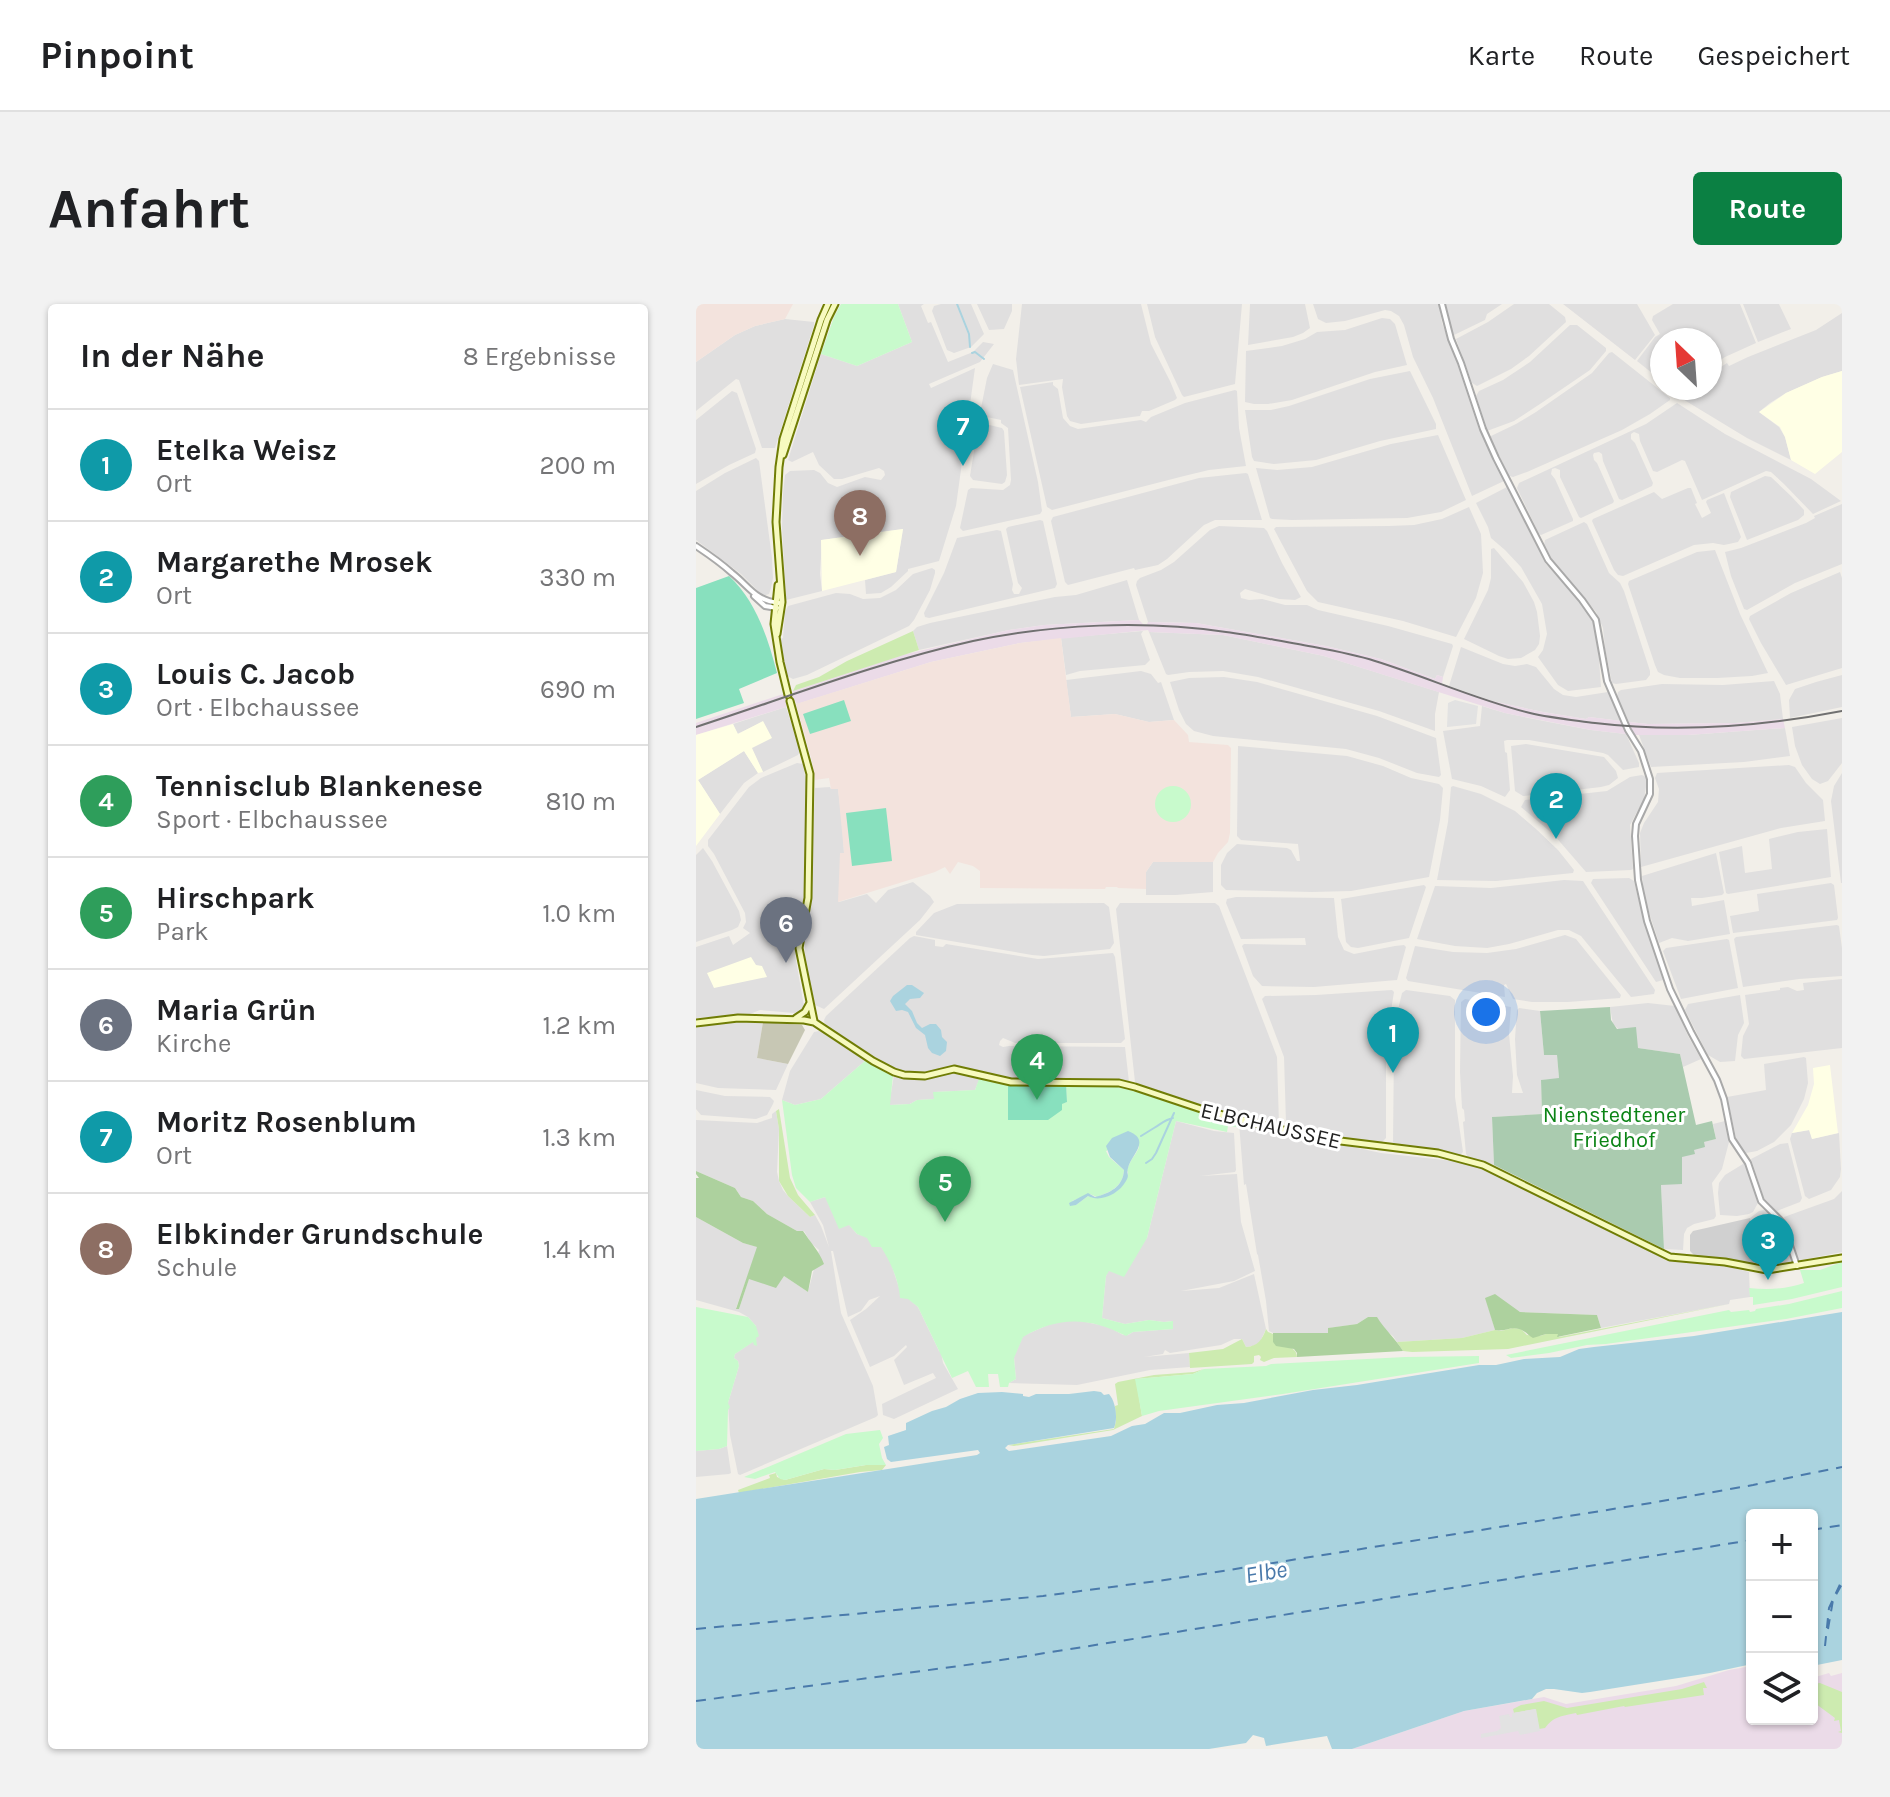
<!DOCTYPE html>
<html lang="de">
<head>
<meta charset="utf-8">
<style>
	:root { --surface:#fff; --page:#f2f2f2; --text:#202124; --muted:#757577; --line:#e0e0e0; --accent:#0b8043 }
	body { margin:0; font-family:Karla,sans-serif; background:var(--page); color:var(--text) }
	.controls { position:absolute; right:24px; bottom:24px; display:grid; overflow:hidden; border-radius:8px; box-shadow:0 2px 6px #0004 }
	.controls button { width:72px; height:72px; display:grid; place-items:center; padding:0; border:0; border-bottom:2px solid var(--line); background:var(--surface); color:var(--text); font:40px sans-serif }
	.compass { position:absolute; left:954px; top:24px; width:72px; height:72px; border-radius:50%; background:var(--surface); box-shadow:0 2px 6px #0004; rotate:335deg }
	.you { position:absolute; left:790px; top:708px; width:28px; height:28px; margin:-20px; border:6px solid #fff; border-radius:50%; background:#1a73e8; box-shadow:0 0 0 12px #1a73e833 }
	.badge { display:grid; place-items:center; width:52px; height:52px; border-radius:50%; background:var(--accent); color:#fff; font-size:26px; font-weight:700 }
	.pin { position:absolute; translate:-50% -66px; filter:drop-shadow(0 2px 4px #0008) }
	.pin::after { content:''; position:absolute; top:42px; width:28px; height:24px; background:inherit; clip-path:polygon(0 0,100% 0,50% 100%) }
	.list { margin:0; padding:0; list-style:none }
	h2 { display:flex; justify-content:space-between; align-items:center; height:104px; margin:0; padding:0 32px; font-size:34px }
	h2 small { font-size:26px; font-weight:400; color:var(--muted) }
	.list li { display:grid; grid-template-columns:52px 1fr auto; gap:24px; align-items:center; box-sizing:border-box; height:112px; padding:0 32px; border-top:2px solid var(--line) }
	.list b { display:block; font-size:30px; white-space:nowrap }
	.list p { margin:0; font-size:26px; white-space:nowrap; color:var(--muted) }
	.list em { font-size:26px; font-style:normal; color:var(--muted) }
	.icon { flex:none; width:44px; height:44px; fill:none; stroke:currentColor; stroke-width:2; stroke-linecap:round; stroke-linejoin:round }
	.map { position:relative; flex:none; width:1146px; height:1445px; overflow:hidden; border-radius:8px }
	header { display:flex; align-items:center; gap:48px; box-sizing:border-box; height:112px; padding:0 40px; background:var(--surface); border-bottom:2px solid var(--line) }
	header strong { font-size:38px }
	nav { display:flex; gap:44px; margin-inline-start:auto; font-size:28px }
	.intro { display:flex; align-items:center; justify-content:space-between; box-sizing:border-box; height:192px; padding:0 48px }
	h1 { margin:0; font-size:56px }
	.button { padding:20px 36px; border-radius:8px; background:var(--accent); color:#fff; font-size:28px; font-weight:700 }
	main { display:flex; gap:48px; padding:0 48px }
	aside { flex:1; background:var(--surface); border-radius:8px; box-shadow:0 2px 6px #0004 }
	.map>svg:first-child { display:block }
	.residential { fill:#e0dfdf }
	.industrial { fill:#ebdbe8 }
	.education { fill:#ffffe5 }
	.religious { fill:#d0d0d0 }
	.military { fill:#f3e3dd }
	.construction { fill:#c7c7b4 }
	.grass { fill:#cdebb0 }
	.forest { fill:#add19e }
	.cemetery { fill:#aacbaf }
	.park { fill:#c8facc; fill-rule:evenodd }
	.pitch { fill:#88e0be }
	.parking { fill:#e2e2e2 }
	.water { fill:#aad3df }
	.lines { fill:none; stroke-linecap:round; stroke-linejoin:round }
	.stream { stroke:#aad3df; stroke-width:2 }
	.ferry { stroke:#4a7aab; stroke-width:2; stroke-dasharray:10 8; stroke-linecap:butt }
	.tertiary-casing { stroke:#a9a9a9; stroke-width:8 }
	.secondary-casing { stroke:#707d05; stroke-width:9 }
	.tertiary { stroke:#fff; stroke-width:4 }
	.secondary { stroke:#f7fabf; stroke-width:5 }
	.tram { stroke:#707070; stroke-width:2 }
	.labels { text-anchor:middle; stroke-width:6; stroke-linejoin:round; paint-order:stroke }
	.park-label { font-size:22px; fill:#0c8416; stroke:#fff }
	.street-label { font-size:22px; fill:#222; stroke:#fff }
	.water-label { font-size:24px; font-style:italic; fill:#4a7aab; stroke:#fff }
</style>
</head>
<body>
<header>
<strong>Pinpoint</strong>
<nav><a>Karte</a><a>Route</a><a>Gespeichert</a></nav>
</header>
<div class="intro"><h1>Anfahrt</h1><a class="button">Route</a></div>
<main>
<aside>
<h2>In der Nähe<small>8 Ergebnisse</small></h2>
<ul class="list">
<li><span class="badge" style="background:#0f9aa8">1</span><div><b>Etelka Weisz</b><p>Ort</p></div><em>200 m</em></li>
<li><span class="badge" style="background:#0f9aa8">2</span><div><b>Margarethe Mrosek</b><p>Ort</p></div><em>330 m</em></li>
<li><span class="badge" style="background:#0f9aa8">3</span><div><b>Louis C. Jacob</b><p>Ort · Elbchaussee</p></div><em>690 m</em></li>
<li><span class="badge" style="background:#2e9e5b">4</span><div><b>Tennisclub Blankenese</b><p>Sport · Elbchaussee</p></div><em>810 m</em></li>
<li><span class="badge" style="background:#2e9e5b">5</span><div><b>Hirschpark</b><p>Park</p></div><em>1.0 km</em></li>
<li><span class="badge" style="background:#6b7280">6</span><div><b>Maria Grün</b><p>Kirche</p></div><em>1.2 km</em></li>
<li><span class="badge" style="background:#0f9aa8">7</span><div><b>Moritz Rosenblum</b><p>Ort</p></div><em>1.3 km</em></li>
<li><span class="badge" style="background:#8d6e63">8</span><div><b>Elbkinder Grundschule</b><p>Schule</p></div><em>1.4 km</em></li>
</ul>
</aside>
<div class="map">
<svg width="1146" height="1445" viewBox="0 0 1146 1445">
	<rect width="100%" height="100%" fill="#f2efe9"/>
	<path class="residential" d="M202 0H228L225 2 232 19 235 18 252 58 277 48 287 38 298 40 284 58 233 80 235 84 279 64 260 202 243 257 212 265V267L195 283 185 289 170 290 169 276 200 268 207 225 126 236 124 270 126 287 90 296 86 223 87 190 89 171 94 167 118 166 124 169 132 179 141 183 169 173 185 176 189 171 188 167 183 164 146 175H138L123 161 117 148 96 158 92 156 125 50 161 62 216 38Z
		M245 0H275L288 30 275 43 258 49 251 46 236 7 238 2Z
		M281 0H316V7L308 25 293 26Z
		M326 0H445L455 40 474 77 481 94 479 96 453 107H446L444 112 436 113 385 120 374 117 371 112 366 83 367 75 323 81 320 55Z
		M451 0H546L539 80 488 93 486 91 459 33Z
		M554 0H609L614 24 607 29 597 33 552 41Z
		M617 0H743L746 19 765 68 783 124 808 177 776 192 737 94 717 53 708 21 703 12 695 7 689 6 649 17 630 19 622 15Z
		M749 0H806L791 10 789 16 758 31 752 16Z
		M818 0H853L869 13 870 18 833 52 815 65 781 82 776 79 760 35 792 18Z
		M867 0H941L959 31 939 56Z
		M977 0H1044L1060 39 1029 53 1014 63V36H966V77L941 57 959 33 964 30 956 16 957 12Z
		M1047 0H1083L1095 25 1062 38Z
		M1146 9V67L1126 73 1090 89 1074 99 1063 108 1083 123 1089 133 1095 156 1051 134 985 94 986 89 994 84H1014V70L1031 59 1033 62 1052 53 1120 26Z
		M686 14 694 15 699 20 711 61 679 68 596 96 572 100H558L549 98 550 47 586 42 609 35 621 28 649 26Z
		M89 15 118 18V21L79 144H66L43 76 40 75 0 107V58L39 31 59 22Z
		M874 21H881L910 44V47L894 66 847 98 818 117 791 127 780 92 783 87 807 76 834 58Z
		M916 48 974 94V96L954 110 926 126 831 168 817 173 813 172 795 134V132L820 120 840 108 896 69 913 49Z
		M297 60 317 66 342 178 346 207 344 210 267 227 264 224 272 186 275 184 307 186 314 181 315 176 312 124 305 119V116L286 112 284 109 291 74Z
		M714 67 740 120V125L684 137 620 156 578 160 558 157 556 153 549 106H575L593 102 674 75Z
		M357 78V81L362 85 367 114 374 122 382 125 445 116 450 118 455 113 489 99 539 86 541 87 543 124 550 162 513 166 488 172 356 206 351 203 324 83Z
		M36 87 41 89 60 145 59 149 33 161 0 180V116Z
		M981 99 1029 130 1115 175 1145 197 1117 210 1088 180 1075 168 1070 167 1006 196 989 157 986 156 961 168 957 167 944 137 943 130 938 128 935 130V135L939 139 957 179 956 182 926 196 923 195 907 157 906 150 903 148 898 149 897 151 898 156 901 159 918 197 917 199 885 214 883 213 864 173V166L859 164 856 165 855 170 859 175 877 215V217L845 231 843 230 821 184 823 179 950 120Z
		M285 119 306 124 308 127 311 171 309 178 306 180 277 176 274 172 282 122Z
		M742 131 770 196 745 208 711 214 596 216 576 215 574 214 560 164 581 166 616 163 695 140Z
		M60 154 63 157 76 254 77 274 75 284 73 290 67 292 45 270 0 236V187L29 169Z
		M550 169 552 170 566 216H519L508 221 471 255 462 261 439 266 438 264 372 281 369 278 355 217 357 213 503 174Z
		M1069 172 1075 173 1095 192 1108 206V211L1102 216 1051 236 1034 193 1035 188Z
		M811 183 849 259 880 293 897 317 902 341 905 383 872 387 862 381 842 353 847 346 851 330 846 300 825 263 809 246 795 234 792 223 780 199Z
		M992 184H995L1001 199 999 200 1006 214 1015 209 1010 198 1011 196 1028 189 1045 233 1042 238 1028 241 1017 239 998 241 927 272 922 271 918 266 896 217 897 215 958 188 966 195Z
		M1146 200V260L1099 279 1051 306 1048 305 1035 272 1029 248 1045 244 1110 219 1119 214 1118 212Z
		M773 203 785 230 787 269 780 294 760 333 707 317 622 298 611 287 578 225 580 223 693 222 718 221 746 215Z
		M344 216 347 217 361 280 359 284 233 314 229 313 228 309 248 269 261 234 301 226 305 227 317 280 316 286 318 290H323L326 284 322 279 310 225 312 223Z
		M888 218 891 220 913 269 924 279 928 287 954 367V371L950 376 920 380 916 379 909 345 907 324 900 308 857 257 848 241 849 236Z
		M523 222 568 224 571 227 586 259 605 293 599 296 583 295 549 285 544 289 545 294 553 296 566 295 589 301H611L622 306 692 322 756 340 757 342 747 373 741 371 739 375 685 355 630 342 500 319 452 318 440 281 441 277 444 274 465 266 478 258 514 226Z
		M798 244 827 278 838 298 841 308 844 332 843 340 839 346 825 354 812 355 803 352 768 335 792 286 795 274V245Z
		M1019 246 1044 310 1072 369 1056 372 1021 374H984L968 371 962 368 959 361 932 280 933 277 1001 248Z
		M236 264 239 266V269L234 286 218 316 213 322 111 371 97 375 91 372 84 335 87 334 89 308 92 302 140 289 154 290 167 295 184 294 200 286 217 270Z
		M1144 268 1146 274V364L1090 381 1065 339 1053 315 1054 312 1095 289Z
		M431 276 443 316 348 321 313 326 223 346 217 327 221 323 234 319 359 293 380 291Z
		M447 327 445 330 454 356 449 361 384 367 370 371 365 334Z
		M453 328 527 331 628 352 743 388 739 410V427L683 407 562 373 527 367 493 368 472 371 470 370Z
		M765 343 807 360 819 362 831 360 840 363 858 385 867 391 880 393 912 388 926 417 893 413 890 415 847 408 796 397 753 382Z
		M445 367 455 370 462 379 465 378 478 416 453 418 419 410 375 413 370 376Z
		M1146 371V403L1094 414 1093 396 1099 385 1120 378Z
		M528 373 561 378 681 412 740 434 745 471 743 473 721 469 683 454 650 445 517 432 498 427 490 420 483 406 474 378 493 374Z
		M1078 377 1084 390 1087 415 1039 419 952 420 933 418 921 392 922 388 925 386 966 380 1027 381Z
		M786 402 809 409 853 418 895 426 930 430 943 459V463L927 466 912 451 907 449 833 436H811L808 437 809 448 811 449 814 486 809 493 785 482 756 475 747 427 784 422Z
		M90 403 104 447 102 451 67 468 55 444 67 418 41 430 37 420Z
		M1146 414V459L1132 477 1124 480 1116 475 1106 461 1099 442 1096 423Z
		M1089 424 1094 452 1048 458 955 463 943 431H992Z
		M830 440 908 453 920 467 922 474 913 481 905 483 827 492 819 487 815 442Z
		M542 442 651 452 687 462 715 474 743 480 747 484 744 516 733 573 655 587 616 588 530 586 525 581V561L531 549 541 540 591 544 595 546 601 557H604L602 540 545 536 541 532Z
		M48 447 62 469 48 479 24 510 2 476Z
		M101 459 107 460 111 484 108 592 107 606 99 634V651L108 702 104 708 98 709 64 706 51 711 0 714V643L33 632 37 641 54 629 47 624 50 618 49 609 18 550 12 542V536L53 483 65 474Z
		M1093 461 1099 463 1110 479 1127 496 1129 517 1085 524 945 563 944 529 948 519 962 498 963 485 959 474 961 469Z
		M1146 469V579H1145L1135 497 1138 482Z
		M946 471 950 473 951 477 948 495 934 521 937 565 935 566 890 568 858 531 825 503 829 496 911 487 934 473Z
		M757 482 785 490 819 507 840 525 862 546 878 566 877 569 800 577 741 576 752 518 755 483Z
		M134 483 135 485 142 484 147 528 148 549H145L143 598 171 590 180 599 192 586 217 578 234 592 238 598 224 616 128 705 119 701 109 655V638L113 615 119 484Z
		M1131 525 1135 573 1032 590 1030 589 1023 548 1046 542 1049 569 1076 565 1073 535 1102 528Z
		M7 544 16 557 43 607 45 616 42 623 36 626 0 638V551Z
		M1020 549 1028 589 1026 591 1006 594H995L996 602 1028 596 1034 630 992 637 976 634 963 639 948 593 946 572Z
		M457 558H517V588L480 591H450V568Z
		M933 574 938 577 947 613 967 676 960 678 895 579 897 575Z
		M868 576 887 577 959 686 958 690 935 693 885 632 873 626H862L813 640 791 644 759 642 721 635 739 582 795 584Z
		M1135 579 1138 581 1142 614 1141 616 1037 629 1034 612 1063 607 1061 590Z
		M728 581 730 583 713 634 662 644 655 643 650 638 645 595Z
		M540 593 638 594 642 633 648 646 658 650 699 642 708 641 710 643 701 676 618 683 566 682 557 672 546 642 548 640 610 641 609 634 545 635 530 599 531 595Z
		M408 599 413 603 418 639 414 645 348 652 336 651 220 631V628L238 609 261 600Z
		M424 599H519L523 602 581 753 583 821 489 797 441 781 439 778 420 605Z
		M1141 621 1143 622 1146 644V672L1103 675 1047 683 1038 635 1040 633Z
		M869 631 880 635 925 691 924 694 872 698H836L817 695 810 680 808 681 809 693 712 677 710 674 719 642 757 648 791 649 820 645Z
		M218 632 239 636V642L247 643 250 640 342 655 417 649 419 653 429 735 425 739H319L307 734 304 737 303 741 307 743 313 742 429 743 433 778 412 776 312 774 285 771 279 786 238 788V795L221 796 214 800 193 801 199 765 134 725 129 721 128 716 130 712 214 634Z
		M1031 635 1033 636 1042 684 985 695 967 647 970 644Z
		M1146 675V744L1048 755 1045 752 1047 732 1053 720 1049 691 1084 686V684L1092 683 1101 687 1108 686 1107 679Z
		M696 686 698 688 690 737V834L684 840 648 835 593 824 590 819 588 753 566 695 569 692 620 691Z
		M710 686 754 692 759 696V793L767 848 764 851 697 839 698 742 700 714 706 689Z
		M1044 691 1048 719 1042 731 1039 757 1024 758 1012 751 989 706 992 700Z
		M769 695 815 703 813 730 817 772 816 789H827L821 771 819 735 821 706 823 704 844 707 848 751 861 750 863 775 845 776 846 810 796 813 798 861 772 853 770 850 767 818 769 817 768 806 766 804 764 768 765 698Z
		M952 699 979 702 992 732 1005 755 987 763 984 750 942 744 917 720 914 703Z
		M33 718H67L61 754 92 760 80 786 22 784 0 779V724Z
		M123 727 170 756 125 795 99 801 86 796 94 767 118 728Z
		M1108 753 1110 754 1112 779 1108 795 1095 821 1078 838 1061 847 1050 849 1040 834 1031 793 1070 786 1068 760Z
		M0 786 29 792 74 793 78 797 77 800 71 811 60 815 5 811 0 805Z
		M80 807 83 825 81 868 83 877 87 886 92 892 114 913 119 911 125 922 133 943 127 921 114 898 129 893 161 930 171 933 185 943 193 953 204 987 222 1003 243 1047 245 1048 247 1059 262 1085 198 1115 187 1111 186 1100 240 1074 237 1069 208 1081 198 1056 211 1043 210 1041 198 1052 174 1063 154 1016 170 1005 184 992 173 996 165 1007 152 1013 137 947H135L145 1009 177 1082 182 1111 180 1113 44 1171 42 1170 34 1131 32 1099 43 1062 42 1057 38 1054 39 1050 58 1037 60 1034V1022L52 1013 43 1008 0 996V913L47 939 62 943 40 1004 43 1005 53 974 88 972 112 988 123 946 115 939 108 927H101L71 910 57 897 45 893 39 884 0 867V816L61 819 76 814V810Z
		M480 817 518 827 538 829 540 866 539 868 504 872 541 870 545 918 559 967 538 977 485 987 523 984 558 970 570 1025 564 1038 557 1042 550 1043 546 1035H538L525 1041 474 1049 469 1046 467 1050 448 1053 493 1049 494 1063 454 1066 381 1081 313 1079 320 1075 318 1053 327 1032 352 1021 366 1017H385L413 1023 427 1031H432L437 1028 477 1025 476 1017 468 1018 453 1016 429 1020 406 1014 410 972 412 967 451 934Z
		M1029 817 1033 838 1026 865 1016 879 1020 912 1018 915 998 920 991 924 988 930 987 946 968 945 965 880H986L985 853 1008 838 1020 835 1017 820Z
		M543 819 685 849 757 857 790 865 870 906 916 927 971 957 1030 962 1053 968 1054 993 1034 996 1033 1000 905 1024 901 1011 824 1008 790 995 799 1026 766 1034 701 1038 697 1032 672 1013 661 1020 633 1024V1029H577L573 1027 570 997 562 951 561 950 550 880 548 881Z
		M1114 826 1116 835 1143 829 1145 865 1144 873 1135 886 1113 895 1109 892 1094 835 1096 829Z
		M1092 839 1106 894 1104 898 1081 907 1069 898 1055 855 1084 840Z
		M1047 860H1050L1062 899 1057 908 1053 910 1041 912 1024 911 1022 889 1023 879 1029 871Z
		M1146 887V948L1105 956 1101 954 1088 913 1138 895Z
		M1068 906 1081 916 1085 921 1096 955 1093 959 1073 963 1056 961 1059 956 1054 914 1063 907Z
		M31 1142 35 1169 33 1170 0 1173V1147L23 1145Z"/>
	<path class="industrial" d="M443 316 447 320H451L452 318 500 319 630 342 685 355 739 375 741 371 747 373 746 380 796 397 847 408 890 415 893 413 926 417 927 420 933 421V418L952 420 1039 419 1087 415 1089 424 992 431H939L937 427H929L930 430 895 426 809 409 628 352 527 331 453 328 452 326 324 339 235 358 101 400 98 395 90 398V403L0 431V419L87 390 88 392 97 389V387L206 351 313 326 348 321Z
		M1056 1362V1415H1116V1374L1133 1369 1135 1372 1146 1369V1445H656L768 1407 848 1393 870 1400 980 1382 1033 1366Z"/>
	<path class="education" d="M1146 67V148L1119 170 1095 156 1089 133 1084 123 1063 108 1090 89 1126 73Z
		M207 225 200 268 126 287 125 236Z
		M67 417 76 434 56 444 67 468 62 469 48 447 2 476 24 510 0 542V431L37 420 42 430Z
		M55 653 60 661 66 662 71 673 18 684 11 669Z
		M1134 761 1142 829 1116 835 1113 826 1096 829 1112 801 1118 780 1117 764Z"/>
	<path class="religious" d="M1054 914 1063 956H1059L1056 961 1031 955 999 952 994 947V931L997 927Z"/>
	<path class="military" d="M0 0H97L89 15 59 22 39 31 0 58Z
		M365 334 375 413 419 410 453 418 478 416 492 431 493 438 532 441 535 444 534 529 532 538 522 549 517 558H457L450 568V585L422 584 421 583H410L409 585 284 584V567L277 562 262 558 254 570 249 563 239 568 142 598 144 549H148L142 485H135L133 474 119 476 116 457 100 400 235 358 324 339Z"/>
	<path class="construction" d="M67 718 106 721 109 726 92 760 61 754Z"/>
	<path class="grass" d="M217 327 223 346 97 387 100 381 123 373 151 357Z
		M83 805 94 874 102 891 119 911 114 913 92 892 83 877V825L80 807Z
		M1033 1000 812 1045 716 1048 707 1047 701 1038 766 1034 799 1026 805 1027 817 1024 825 1025 831 1031 844 1032 850 1030H862L863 1033Z
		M570 1025 572 1028 577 1030V1038C586 1041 601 1042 601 1053L578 1054 568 1058 564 1056 565 1053 563 1051 558 1052V1058L556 1060 494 1064 493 1049 527 1045 546 1035 550 1043C562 1042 566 1036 570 1025Z
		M508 1065 497 1070 440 1075 446 1112 417 1126 318 1142 312 1141 418 1125 420 1117 419 1102 422 1101 419 1080 422 1078 458 1071 498 1068Z
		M170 1161H190L186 1166 164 1168 43 1189 42 1186 74 1174 73 1171 80 1169 81 1173 89 1176 128 1165 139 1166Z
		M1008 1378 1011 1384H1007L1008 1391 929 1403 928 1402 881 1411 880 1409C866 1412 858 1412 849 1424L843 1425 839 1405 818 1409 817 1405 825 1401 848 1397 871 1404 986 1385Z
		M1124 1379 1146 1388V1429L1142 1428 1145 1427 1143 1416 1138 1417 1139 1414 1116 1397V1380Z"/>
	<path class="forest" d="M0 867 39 884 45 893 57 897 71 910 101 927H107C115 939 123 947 128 960L116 967 112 988 88 972 80 984 53 975 43 1005H40L61 943 47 939 0 913V874H3L0 870Z
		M799 990 824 1008 901 1011 905 1024 861 1033 862 1030H850L837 1034C832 1031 828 1026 823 1025 815 1022 808 1028 799 1026L789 994Z
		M672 1013H681C689 1026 699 1034 707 1047L601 1053V1049L598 1045 580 1042 577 1038V1029H632V1024L661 1020Z"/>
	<path class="cemetery" d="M914 703 915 716 921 725 940 723 942 744 984 750 1000 821 1016 817 1020 835 1008 838 1009 843 998 846 999 850 986 853V880L965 881 968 945 798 861 796 813 846 810 845 776 863 774 861 751H848L844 707Z"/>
	<path class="park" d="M145 0H202L216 38 161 62 125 50 138 13Z
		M459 500a18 18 0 1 1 36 0a18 18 0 1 1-36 0Z
		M170 756 197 771 194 801 214 800 221 796 238 795 237 788 279 786 283 775 312 781 313 816 371 798 370 782H418L541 814V823L532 822 531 828 480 817 451 934 428 973 413 967 410 972 406 1014 429 1020 453 1016 468 1018 477 1017V1025L437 1028 430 1032C394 1013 362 1012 327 1033L318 1054 320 1075 313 1079 312 1083H304L302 1070H292L293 1083H280L272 1067 256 1074 222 1003 212 995 204 994C203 976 194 957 185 943H176L171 934 161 930 153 921 143 925 129 893 114 898 100 884 96 871 86 796 99 801 125 795ZM440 832 443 843C441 849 436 854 433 861 428 873 435 862 430 874 425 889 405 898 392 892L380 901 376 897 394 890 401 893C414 888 427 883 428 866L413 853 410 847Z
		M1146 958V983L1096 995 1057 1001V993H1054L1053 984C1073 986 1090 985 1108 979L1104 966H1124Z
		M1146 987V1004L1090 1015 910 1040 891 1041 853 1049 815 1054 810 1051 1033 1006 1035 1008 1053 1006 1054 1008 1059 1007 1060 1005 1093 1000Z
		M0 1003 52 1013 60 1022 63 1032 60 1034 61 1042 58 1041 57 1038 39 1050 38 1054 42 1057 43 1062 32 1099 34 1103 32 1106 31 1142 23 1145 0 1147Z
		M783 1052V1059L587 1090 463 1107 446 1112 439 1075 497 1070 508 1065 570 1062 575 1060 709 1053Z
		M184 1126 187 1134 183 1140 186 1154 190 1161H170L139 1166 128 1165 89 1176 84 1175 79 1168 59 1175 48 1173 150 1130Z"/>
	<path class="pitch" d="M33 272C60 297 72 334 81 369L43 385 48 399 0 415V284Z
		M148 396 155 417 114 430 107 410Z
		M190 504 196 557 156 562 150 509Z
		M312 777 370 779 371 798 366 800V806L352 816H312Z"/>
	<path class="parking" d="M759 396 782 402 780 420 751 423 752 399Z
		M840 1405 844 1427 824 1431 822 1427 785 1434V1430L801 1427 805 1424 803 1412 813 1410 814 1413H816V1409Z"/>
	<path class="water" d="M211 681H216L228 689 224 694 214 695 209 700 216 707 221 719 226 724 234 720H240L245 726 246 733 251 738 250 747 244 752 236 749 232 744 229 731 220 724 212 708 206 706 200 707 194 697 197 692Z
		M432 827C456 836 435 851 432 864 430 871 434 870 430 877 423 890 404 899 392 892L380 901 374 902 373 899 392 889 399 893C414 889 427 883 428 866L414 853 410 842 416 834Z
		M1146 1008V1356L1116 1362V1211H1056V1360L1014 1369 894 1388 886 1389 858 1385H850L841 1389 836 1395 768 1407 656 1445H636L631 1432 570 1442 568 1434 557 1431 550 1439 513 1445H0V1195L281 1151 284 1149 282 1146 195 1158 191 1155 188 1143 193 1141 192 1132 210 1126V1119L236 1107 250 1103 264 1095 282 1089 306 1088 327 1090V1092L333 1093 340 1090H373L398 1087 405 1088 408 1091 413 1090C420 1098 422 1115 418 1124L312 1141 309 1144 313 1147 415 1132 436 1122 449 1120 468 1109H484L521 1101 548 1099 617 1086 661 1081 783 1061H800L828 1055 864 1053 883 1045 898 1043 998 1032Z"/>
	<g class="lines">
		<path class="stream" d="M261 0 273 30 274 43
			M276 49 279 48 288 55
			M445 832C450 829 453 827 458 824 465 820 468 816 477 814
			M450 859 456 855 460 849 478 809"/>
		<path class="ferry" d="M1116 1226 1146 1221
			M0 1325 347 1292 476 1275 955 1199 1057 1181 1146 1163
			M1132 1325 1137 1296 1146 1280
			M1129 1342 1133 1304 1146 1276
			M0 1397 293 1358 1056 1236"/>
		<g class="tertiary-casing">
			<path id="tertiary" d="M746 0 755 35 765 59 787 125 800 154 852 256 886 296 900 316 911 377 932 426 945 447 954 475V490L940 520 939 532 942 576 951 617 974 685 995 728 1021 776 1028 795 1036 835 1052 859 1065 897 1086 918 1101 962
				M0 242C12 250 25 259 36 269 54 283 58 296 83 299
				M58 292 69 302 81 304"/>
		</g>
		<g class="secondary-casing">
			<path id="secondary" d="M87 151 131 16 139 0
				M82 281 78 320 84 358 92 391
				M81 330 86 298 80 218 83 163 87 135 125 16 132 0
				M94 397 114 470 112 594 103 644 118 717
				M100 714 109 708 114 699
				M0 719 42 714 108 716 118 718 177 757 198 768 208 771 229 772 258 765 315 778 423 779 439 783 511 807 620 834 742 849 787 861 974 953 1029 958 1071 966 1146 954"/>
		</g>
		<use href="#tertiary" class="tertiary"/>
		<use href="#secondary" class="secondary"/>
		<path class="tram" d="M0 423C92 393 183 358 277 337 358 320 448 316 530 328 554 331 578 336 602 340 628 345 654 349 679 357 731 373 781 396 834 409 855 414 877 416 899 419 983 429 1064 423 1146 407"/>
	</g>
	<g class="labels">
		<g class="park-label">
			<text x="918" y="818">Nienstedtener<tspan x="918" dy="25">Friedhof</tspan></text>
		</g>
		<g class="street-label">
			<text transform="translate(575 821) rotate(13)" y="8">ELBCHAUSSEE</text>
		</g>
		<g class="water-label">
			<text transform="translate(570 1268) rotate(-9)" y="8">Elbe</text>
		</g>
	</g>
</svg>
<div class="controls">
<button>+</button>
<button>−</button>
<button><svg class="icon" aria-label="layers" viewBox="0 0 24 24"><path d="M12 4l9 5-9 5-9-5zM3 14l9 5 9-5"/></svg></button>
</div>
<svg class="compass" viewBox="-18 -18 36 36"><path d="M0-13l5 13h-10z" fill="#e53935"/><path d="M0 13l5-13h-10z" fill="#757577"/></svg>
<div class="you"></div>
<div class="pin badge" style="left:697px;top:769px;background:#0f9aa8">1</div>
<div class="pin badge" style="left:860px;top:535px;background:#0f9aa8">2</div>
<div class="pin badge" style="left:1072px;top:976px;background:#0f9aa8">3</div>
<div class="pin badge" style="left:341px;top:796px;background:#2e9e5b">4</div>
<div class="pin badge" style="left:249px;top:918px;background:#2e9e5b">5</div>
<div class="pin badge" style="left:90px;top:659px;background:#6b7280">6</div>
<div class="pin badge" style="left:267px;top:162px;background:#0f9aa8">7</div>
<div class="pin badge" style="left:164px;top:252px;background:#8d6e63">8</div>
</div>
</main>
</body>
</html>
